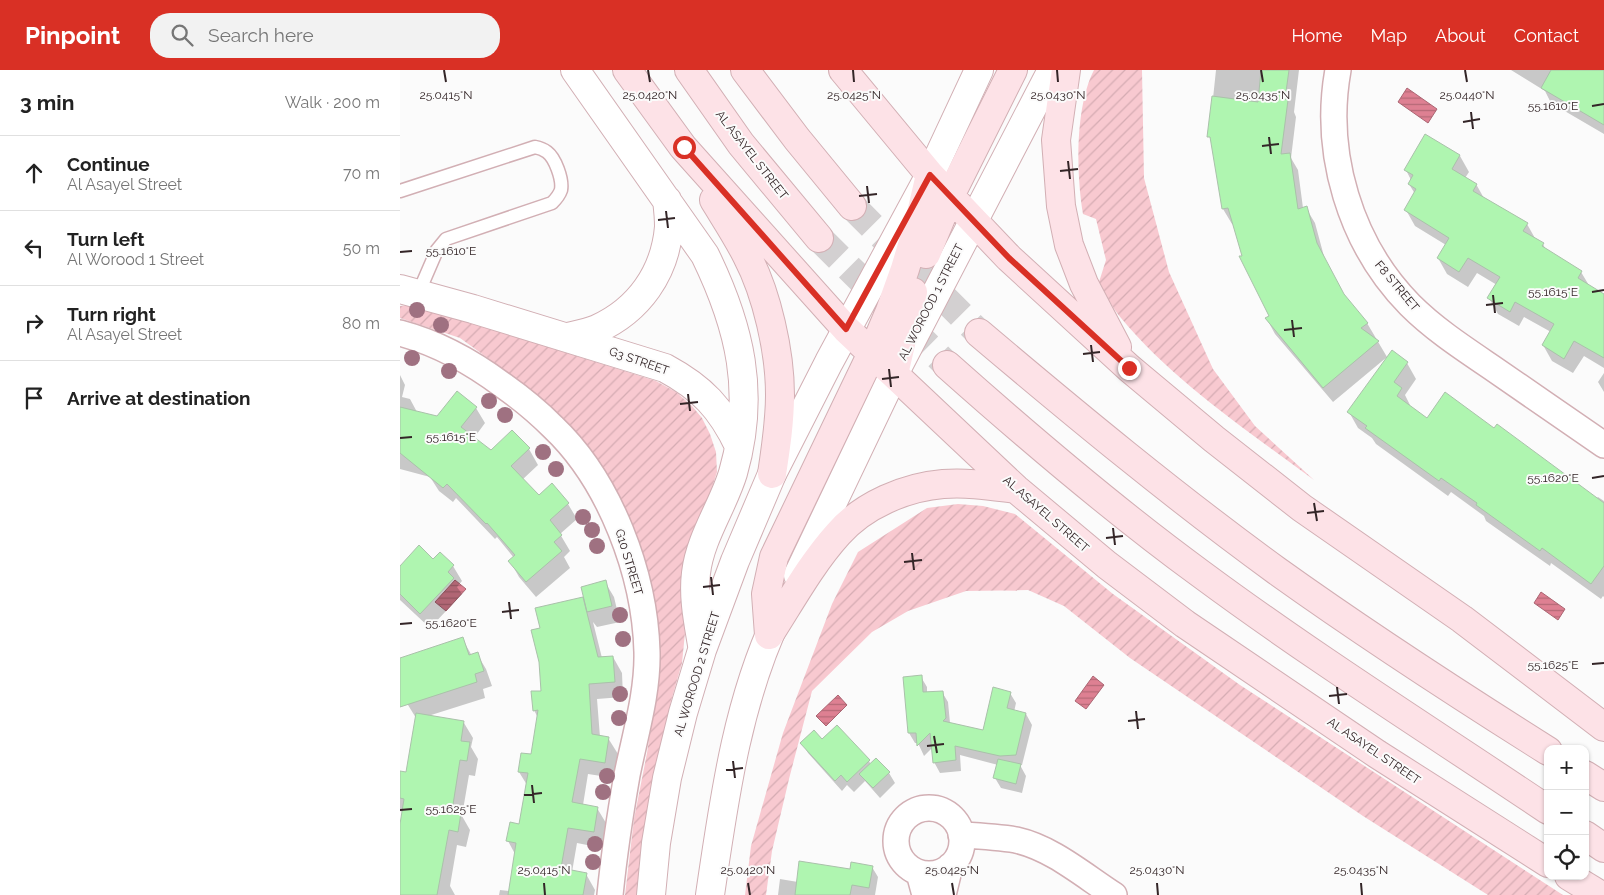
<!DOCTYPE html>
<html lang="en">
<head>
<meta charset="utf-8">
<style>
	:root { --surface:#fff; --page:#f2f2f2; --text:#222; --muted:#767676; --line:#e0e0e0; --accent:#d93025 }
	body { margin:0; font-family:Raleway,sans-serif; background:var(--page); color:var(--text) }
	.controls { position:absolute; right:15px; bottom:15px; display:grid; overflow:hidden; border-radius:10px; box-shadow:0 1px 4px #0004 }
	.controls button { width:45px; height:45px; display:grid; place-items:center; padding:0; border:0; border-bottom:1px solid var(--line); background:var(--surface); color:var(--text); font:25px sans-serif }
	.stop { position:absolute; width:15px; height:15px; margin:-11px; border:4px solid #d93025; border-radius:50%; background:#fff }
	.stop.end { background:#d93025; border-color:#fff; box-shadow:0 1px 5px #0008 }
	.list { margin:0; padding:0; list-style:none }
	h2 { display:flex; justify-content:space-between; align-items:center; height:65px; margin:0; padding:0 20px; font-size:21px }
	h2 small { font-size:16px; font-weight:400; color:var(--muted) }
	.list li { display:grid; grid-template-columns:32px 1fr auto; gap:15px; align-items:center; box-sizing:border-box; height:75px; padding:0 20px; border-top:1px solid var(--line) }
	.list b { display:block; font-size:19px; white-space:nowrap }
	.list p { margin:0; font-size:16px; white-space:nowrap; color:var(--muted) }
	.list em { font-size:16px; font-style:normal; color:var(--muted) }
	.icon { flex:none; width:28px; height:28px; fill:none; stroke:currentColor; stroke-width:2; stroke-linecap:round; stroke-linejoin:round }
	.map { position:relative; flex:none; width:1204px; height:825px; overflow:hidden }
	header { display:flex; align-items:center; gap:30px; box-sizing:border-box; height:70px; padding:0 25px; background:var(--accent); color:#fff }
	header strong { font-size:24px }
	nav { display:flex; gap:28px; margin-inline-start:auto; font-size:18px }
	.search { width:350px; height:45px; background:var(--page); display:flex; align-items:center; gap:12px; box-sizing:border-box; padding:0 18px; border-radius:20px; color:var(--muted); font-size:19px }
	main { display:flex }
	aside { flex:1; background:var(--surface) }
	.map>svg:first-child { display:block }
	.garden { fill:url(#garden-furrows) }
	.water { fill:url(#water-rules); stroke:#ab6572 }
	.shadow { fill:#0003 }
	.building { fill:#aff5b0; stroke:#aac1aa }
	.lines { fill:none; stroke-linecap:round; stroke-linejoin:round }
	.secondary-tunnel { stroke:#d3d0d1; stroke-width:28; stroke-dasharray:28 14; stroke-linecap:butt }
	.service-casing { stroke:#d2afb4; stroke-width:15 }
	.minor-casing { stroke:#d2afb4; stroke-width:28 }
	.tertiary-casing { stroke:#d2afb4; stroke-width:30 }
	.secondary-casing { stroke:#d2afb4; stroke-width:30 }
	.service { stroke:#fff; stroke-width:12 }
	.minor { stroke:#fff; stroke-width:25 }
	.tertiary { stroke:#fff; stroke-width:28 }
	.secondary { stroke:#fde2e7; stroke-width:28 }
	.tree { fill:#9f7181 }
	.route { stroke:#d93025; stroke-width:6 }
	.ticks { fill:none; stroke:#332527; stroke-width:2 }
	.labels { text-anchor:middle; stroke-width:4; stroke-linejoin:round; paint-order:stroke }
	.street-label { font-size:12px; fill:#332527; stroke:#fbfbfb }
	.ticks-label { font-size:12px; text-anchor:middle; fill:#332527; stroke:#fbfbfb; stroke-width:4; stroke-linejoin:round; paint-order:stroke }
</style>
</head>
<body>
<header>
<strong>Pinpoint</strong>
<div class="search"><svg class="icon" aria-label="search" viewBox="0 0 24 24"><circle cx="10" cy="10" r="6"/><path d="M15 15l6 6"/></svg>Search here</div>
<nav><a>Home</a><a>Map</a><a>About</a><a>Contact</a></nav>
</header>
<main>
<aside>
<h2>3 min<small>Walk · 200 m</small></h2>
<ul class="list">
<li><svg class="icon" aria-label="ahead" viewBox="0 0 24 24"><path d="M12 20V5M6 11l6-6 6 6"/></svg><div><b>Continue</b><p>Al Asayel Street</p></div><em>70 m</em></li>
<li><svg class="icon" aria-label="left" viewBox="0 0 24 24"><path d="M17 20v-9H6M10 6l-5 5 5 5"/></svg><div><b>Turn left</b><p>Al Worood 1 Street</p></div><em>50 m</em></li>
<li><svg class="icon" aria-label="right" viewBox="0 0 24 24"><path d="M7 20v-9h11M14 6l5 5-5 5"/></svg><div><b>Turn right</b><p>Al Asayel Street</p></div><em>80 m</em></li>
<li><svg class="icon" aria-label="arrive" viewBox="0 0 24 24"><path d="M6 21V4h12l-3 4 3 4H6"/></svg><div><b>Arrive at destination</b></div></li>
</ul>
</aside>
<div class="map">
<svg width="1204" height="825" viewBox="0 0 1204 825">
	<defs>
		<pattern id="garden-furrows" width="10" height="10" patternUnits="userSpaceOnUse" patternTransform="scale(1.25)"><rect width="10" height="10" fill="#f8c9d0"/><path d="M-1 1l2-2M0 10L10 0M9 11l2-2" fill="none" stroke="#d5acb3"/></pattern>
		<pattern id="water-rules" width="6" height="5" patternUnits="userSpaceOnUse" patternTransform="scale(1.25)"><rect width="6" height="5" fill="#de8092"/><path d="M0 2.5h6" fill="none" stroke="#b56977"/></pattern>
	</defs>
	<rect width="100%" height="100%" fill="#fbfbfb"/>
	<path class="garden" d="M694 0H742L744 108 769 202 813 299 855 356 914 410C848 361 773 311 721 248 712 238 706 224 699 212L706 190 696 149 683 144C676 103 675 37 694 0Z
		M9 235 65 251 256 311 276 322 292 336 302 348 310 364 316 382 317 402 305 439 283 526 285 563 282 593 271 631 241 785 237 825H225L234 749 247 683 259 603 258 555 249 512 141 330 96 294 60 268 0 248V236Z
		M558 434 583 436 615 444 713 524 840 615 1163 825H1088L963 746 730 588 664 536 628 520 566 521 508 541 472 562 412 621 389 709 372 781 366 825H345L351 776 383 663 432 534 458 482 527 438Z"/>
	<path class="water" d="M1007 18 1037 39 1028 53 998 32Z
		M55 510 66 519 46 541 35 532Z
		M1141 522 1165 539 1158 550 1134 533Z
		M693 606 704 615 686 639 675 631Z
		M438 625 447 635 426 656 416 646Z"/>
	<path class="shadow" d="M816 0H899L894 42 896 47 891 88 898 100 903 138H906L915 153 925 190 945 228 967 253 987 287 933 332 875 264 867 249 871 246 843 186 834 154H832L823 139 813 73 809 66Z
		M1111 0H1204V64L1151 33 1145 21Z
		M1026 66 1060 86 1069 102 1065 108 1076 114 1085 130 1127 154 1136 170 1143 174 1146 180 1181 202 1190 217 1204 226V298L1184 286 1173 303 1152 291 1143 275 1151 262 1124 247 1119 256 1098 244 1089 228 1097 215 1077 203 1068 217 1047 204 1038 188 1046 175 1015 156 1006 140 1015 124 1009 114 1011 110 1006 100Z
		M1007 293 1016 309 1005 325 1010 335 1009 337 1027 350 1095 359 1196 429 1198 427 1204 431V527L1203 526 1201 529 1151 493 1150 496 1086 451 1084 446 1051 422 1048 426 976 374 972 368 958 358 949 342Z
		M1204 303V322L1198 312Z
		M0 305 5 315 2 327 10 329 17 342 38 347 76 338 85 353 74 368 91 382 129 379 138 395 122 410 138 426 168 434 177 449 160 464 170 481 164 487 170 498 136 527 119 507 110 491 114 488 97 467 95 469 56 428 53 432 39 421 30 407 0 399Z
		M53 496 62 511 57 517 62 524 30 558 0 530V498Z
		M205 512 214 527 220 552 197 557 193 552 202 588 213 587 222 603 223 627 197 629 200 667 208 668 218 684 214 708 188 704 183 735 197 738 206 753 202 778 177 773 172 802 186 804 195 820 194 825H99L100 820 109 821 115 784 108 771 120 755 127 715 119 702 132 686 138 648 134 640 142 622V558L182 529 185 534Z
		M62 568 72 586 77 584 86 599 92 616 83 619 85 628 28 646 64 653 73 668 71 677 78 689 75 706 69 705 62 746 70 760 66 777 57 775 50 816 55 825H0V762L3 742 0 741V703L7 704 16 648 8 635 0 610V589Z
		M521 607 527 617V623L542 622 548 632 550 653 584 661 610 623 616 633 614 642 626 644 632 655 622 695H620L626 706 622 723 601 718 595 708 598 695 560 685 561 701 540 703 534 692 533 677 524 686 518 673H515L509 663Z
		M422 671 469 691 471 695 489 703 495 713 480 728 465 711 454 722 447 715 442 721 408 683 402 673Z
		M472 797 478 807 475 825H378L380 809 398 812Z"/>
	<path class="building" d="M861 0H889L885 29 888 30 881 84 890 83 898 139 907 136 917 173 944 224 968 253 961 258 979 271 923 318 865 248 869 246 839 186H842L828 138 822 139 810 67H807L812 26 858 32Z
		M1151 0H1204V55L1141 18Z
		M1025 64 1060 85 1052 99 1077 114 1073 121 1128 153 1123 161 1144 173 1142 176 1182 201 1178 208 1204 224V288L1174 271 1164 289 1142 275 1154 254 1115 232 1110 242 1087 228 1100 207 1068 188 1059 202 1037 188 1049 168 1004 140 1016 119 1008 114 1013 105 1004 100Z
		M992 280 1008 292 994 312 1002 318 997 326 1027 348 1045 322 1094 358 1097 354 1204 433V496L1191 514 1142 478 1140 481 1076 435 1077 433 1041 408 1039 411 965 358 967 356 947 342Z
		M57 321 77 337 61 357 91 380 112 360 130 378 111 396 139 425 152 413 169 433 150 450 162 465 154 472 162 481 126 512 108 491 115 485 87 453 86 454 47 414 43 418 0 383V337L37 346Z
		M19 475 33 489 40 482 54 495 48 502 54 508 20 544 0 524V496Z
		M206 510 212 536 187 542 181 517Z
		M183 527 198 587 213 586 215 612 189 614 192 664 209 667 205 693 180 689 172 732 198 737 194 762 168 758 161 798 187 803 183 825H108L116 773 106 771 110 752 119 754 128 703 118 702 121 683 131 684 138 640 133 641 131 621H141L139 592 131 560 140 558 135 538Z
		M63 567 69 585 78 582 84 601 75 604 77 612 0 637V588Z
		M522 605 523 622 543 621 546 648 543 651 583 660 593 617 611 622 607 638 626 643 616 685 600 686 555 676 556 690 533 693 530 663 517 676 516 663H508L503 607Z
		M16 643 64 651 61 671 70 672 67 691 60 690 52 741 61 743 58 762 49 760 37 825H0V754L4 729 0 728V701L6 702Z
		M437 655 470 690 447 712 441 705 435 711 400 673 414 660 422 669Z
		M476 688 490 702 473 718 459 704Z
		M598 689 621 694 616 714 593 708Z
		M399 791 450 799 451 792 473 796 469 818 452 815 450 825H395Z"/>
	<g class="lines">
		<path class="secondary-tunnel" d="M452 136 579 263
			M419 168 547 295"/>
		<g class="service-casing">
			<path id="service" d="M0 121 135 77C140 78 143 79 147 82 155 88 163 109 161 120 159 126 156 129 152 133L46 169 37 180 18 224"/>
		</g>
		<g class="minor-casing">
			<path id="minor" d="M938 0C923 83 950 174 1010 235 1034 259 1063 278 1091 297 1129 323 1166 349 1204 375
				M0 263C38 273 72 292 104 316 121 328 138 342 153 357 210 411 245 504 247 582 248 623 235 665 227 705 220 745 214 785 210 825
				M496 771a33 33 0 1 1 66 0a33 33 0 1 1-66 0Z
				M561 765C579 766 598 767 616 770 652 778 683 805 714 825
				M519 803 525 825
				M543 825 550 796"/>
		</g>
		<g class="tertiary-casing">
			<path id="tertiary" d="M175 0 305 185C340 257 356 323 333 403 323 436 300 468 296 503 293 527 298 551 302 575
				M0 219 73 239 265 298C302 318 321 338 339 376
				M167 267C176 265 188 263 197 259 239 240 265 203 269 157 269 148 268 138 267 130
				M398 505 494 304 652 0
				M251 825 256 773 267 708 283 643 302 580 335 491 372 404 429 292 530 105 579 0
				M310 825C324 730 337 631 379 544"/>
		</g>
		<g class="secondary-casing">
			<path id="secondary" d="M227 0 283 77 446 259 616 419 707 495 785 554 977 684 1148 793
				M289 0 341 74 419 168
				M345 0 397 69 452 136
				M443 0 530 105 609 188 729 298 814 369 902 438 1062 549 1204 657
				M666 0 656 70 661 136 669 175 684 214 717 277
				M314 130C325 148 337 166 347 186 367 224 380 282 380 325 380 352 376 378 372 404
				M526 184 550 126 613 0
				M579 263C676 345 774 426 877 501 965 564 1056 623 1148 681
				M547 295C629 368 712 439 801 504 913 587 1032 662 1148 740
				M494 304 513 222
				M369 565 366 524 374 487 472 283 490 241 505 199 519 152 530 105
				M369 565C391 531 411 494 438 464 463 435 506 417 543 414 568 412 592 416 616 419
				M1185 705 1204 717
				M1185 765 1204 778
				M1169 806 1200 825"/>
		</g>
		<use href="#service" class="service"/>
		<use href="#minor" class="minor"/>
		<use href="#tertiary" class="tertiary"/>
		<use href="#secondary" class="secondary"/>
	</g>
	<g class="tree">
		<circle cx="17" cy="240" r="8"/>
		<circle cx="41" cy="255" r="8"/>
		<circle cx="12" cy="288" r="8"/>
		<circle cx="49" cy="301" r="8"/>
		<circle cx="89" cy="331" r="8"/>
		<circle cx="105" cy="345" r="8"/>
		<circle cx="143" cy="382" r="8"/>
		<circle cx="156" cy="399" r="8"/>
		<circle cx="183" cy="447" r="8"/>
		<circle cx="192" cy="460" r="8"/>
		<circle cx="197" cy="476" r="8"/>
		<circle cx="220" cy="545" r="8"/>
		<circle cx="223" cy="569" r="8"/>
		<circle cx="220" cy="624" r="8"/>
		<circle cx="219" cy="648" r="8"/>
		<circle cx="207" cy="706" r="8"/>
		<circle cx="203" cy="722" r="8"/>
		<circle cx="195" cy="774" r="8"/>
		<circle cx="193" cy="792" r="8"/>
	</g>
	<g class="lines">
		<path class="route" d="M284 77 446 259 530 105 609 188 729 298"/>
	</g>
	<path class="ticks" d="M44 0 46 12M248 0 250 12M453 0 454 12M657 0 658 12M861 0 863 12M1065 0 1067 12M1192 36 1204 34M1071 42 1073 59M1063 52 1080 49M869 67 871 84M862 76 879 74M668 91 670 109M660 101 678 99M467 116 469 133M459 126 477 124M266 141 268 158M258 150 275 148M0 182 12 181M1192 222 1204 220M1093 225 1095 243M1086 235 1103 233M892 250 894 267M884 260 902 258M691 275 693 292M683 284 700 282M489 299 491 317M482 309 499 307M288 324 290 341M280 334 298 332M0 368 12 367M1192 408 1204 406M914 433 917 451M907 443 924 441M713 458 715 475M706 468 723 466M512 483 514 500M504 492 522 490M311 507 313 525M303 517 320 515M109 532 111 549M102 542 119 540M0 554 12 553M1192 594 1204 593M937 617 939 634M929 626 947 624M736 641 738 659M728 651 745 649M534 666 537 683M527 676 544 674M333 691 335 708M326 700 343 698M132 715 134 733M124 725 142 723M0 740 12 739M144 813 145 825M348 813 350 825M552 813 554 825M757 813 758 825M961 813 962 825"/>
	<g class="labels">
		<g class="street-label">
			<text transform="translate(352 85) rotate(52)" y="4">AL ASAYEL STREET</text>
			<text transform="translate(997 216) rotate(50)" y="4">F8 STREET</text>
			<text transform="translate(531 232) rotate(-63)" y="4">AL WOROOD 1 STREET</text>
			<text transform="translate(239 291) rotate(19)" y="4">G3 STREET</text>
			<text transform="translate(646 444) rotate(41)" y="4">AL ASAYEL STREET</text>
			<text transform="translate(229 492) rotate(73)" y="4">G10 STREET</text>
			<text transform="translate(297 604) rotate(-73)" y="4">AL WOROOD 2 STREET</text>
			<text transform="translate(974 681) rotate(34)" y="4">AL ASAYEL STREET</text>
		</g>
	</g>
	<g class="ticks-label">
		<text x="46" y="29">25.0415°N</text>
		<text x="250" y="29">25.0420°N</text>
		<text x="454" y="29">25.0425°N</text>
		<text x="658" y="29">25.0430°N</text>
		<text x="863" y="29">25.0435°N</text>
		<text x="1067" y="29">25.0440°N</text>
		<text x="1153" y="40">55.1610°E</text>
		<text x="51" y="185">55.1610°E</text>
		<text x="1153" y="226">55.1615°E</text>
		<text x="51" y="371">55.1615°E</text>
		<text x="1153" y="412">55.1620°E</text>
		<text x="51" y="557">55.1620°E</text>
		<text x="1153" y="599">55.1625°E</text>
		<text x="51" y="743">55.1625°E</text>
		<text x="144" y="804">25.0415°N</text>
		<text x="348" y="804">25.0420°N</text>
		<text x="552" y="804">25.0425°N</text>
		<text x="757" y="804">25.0430°N</text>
		<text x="961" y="804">25.0435°N</text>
	</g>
</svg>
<div class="controls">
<button>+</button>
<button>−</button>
<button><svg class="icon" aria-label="locate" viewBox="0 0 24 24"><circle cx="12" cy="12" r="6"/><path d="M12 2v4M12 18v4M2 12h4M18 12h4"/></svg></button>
</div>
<div class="stop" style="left:284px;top:77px"></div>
<div class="stop end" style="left:729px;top:298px"></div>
</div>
</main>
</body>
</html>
